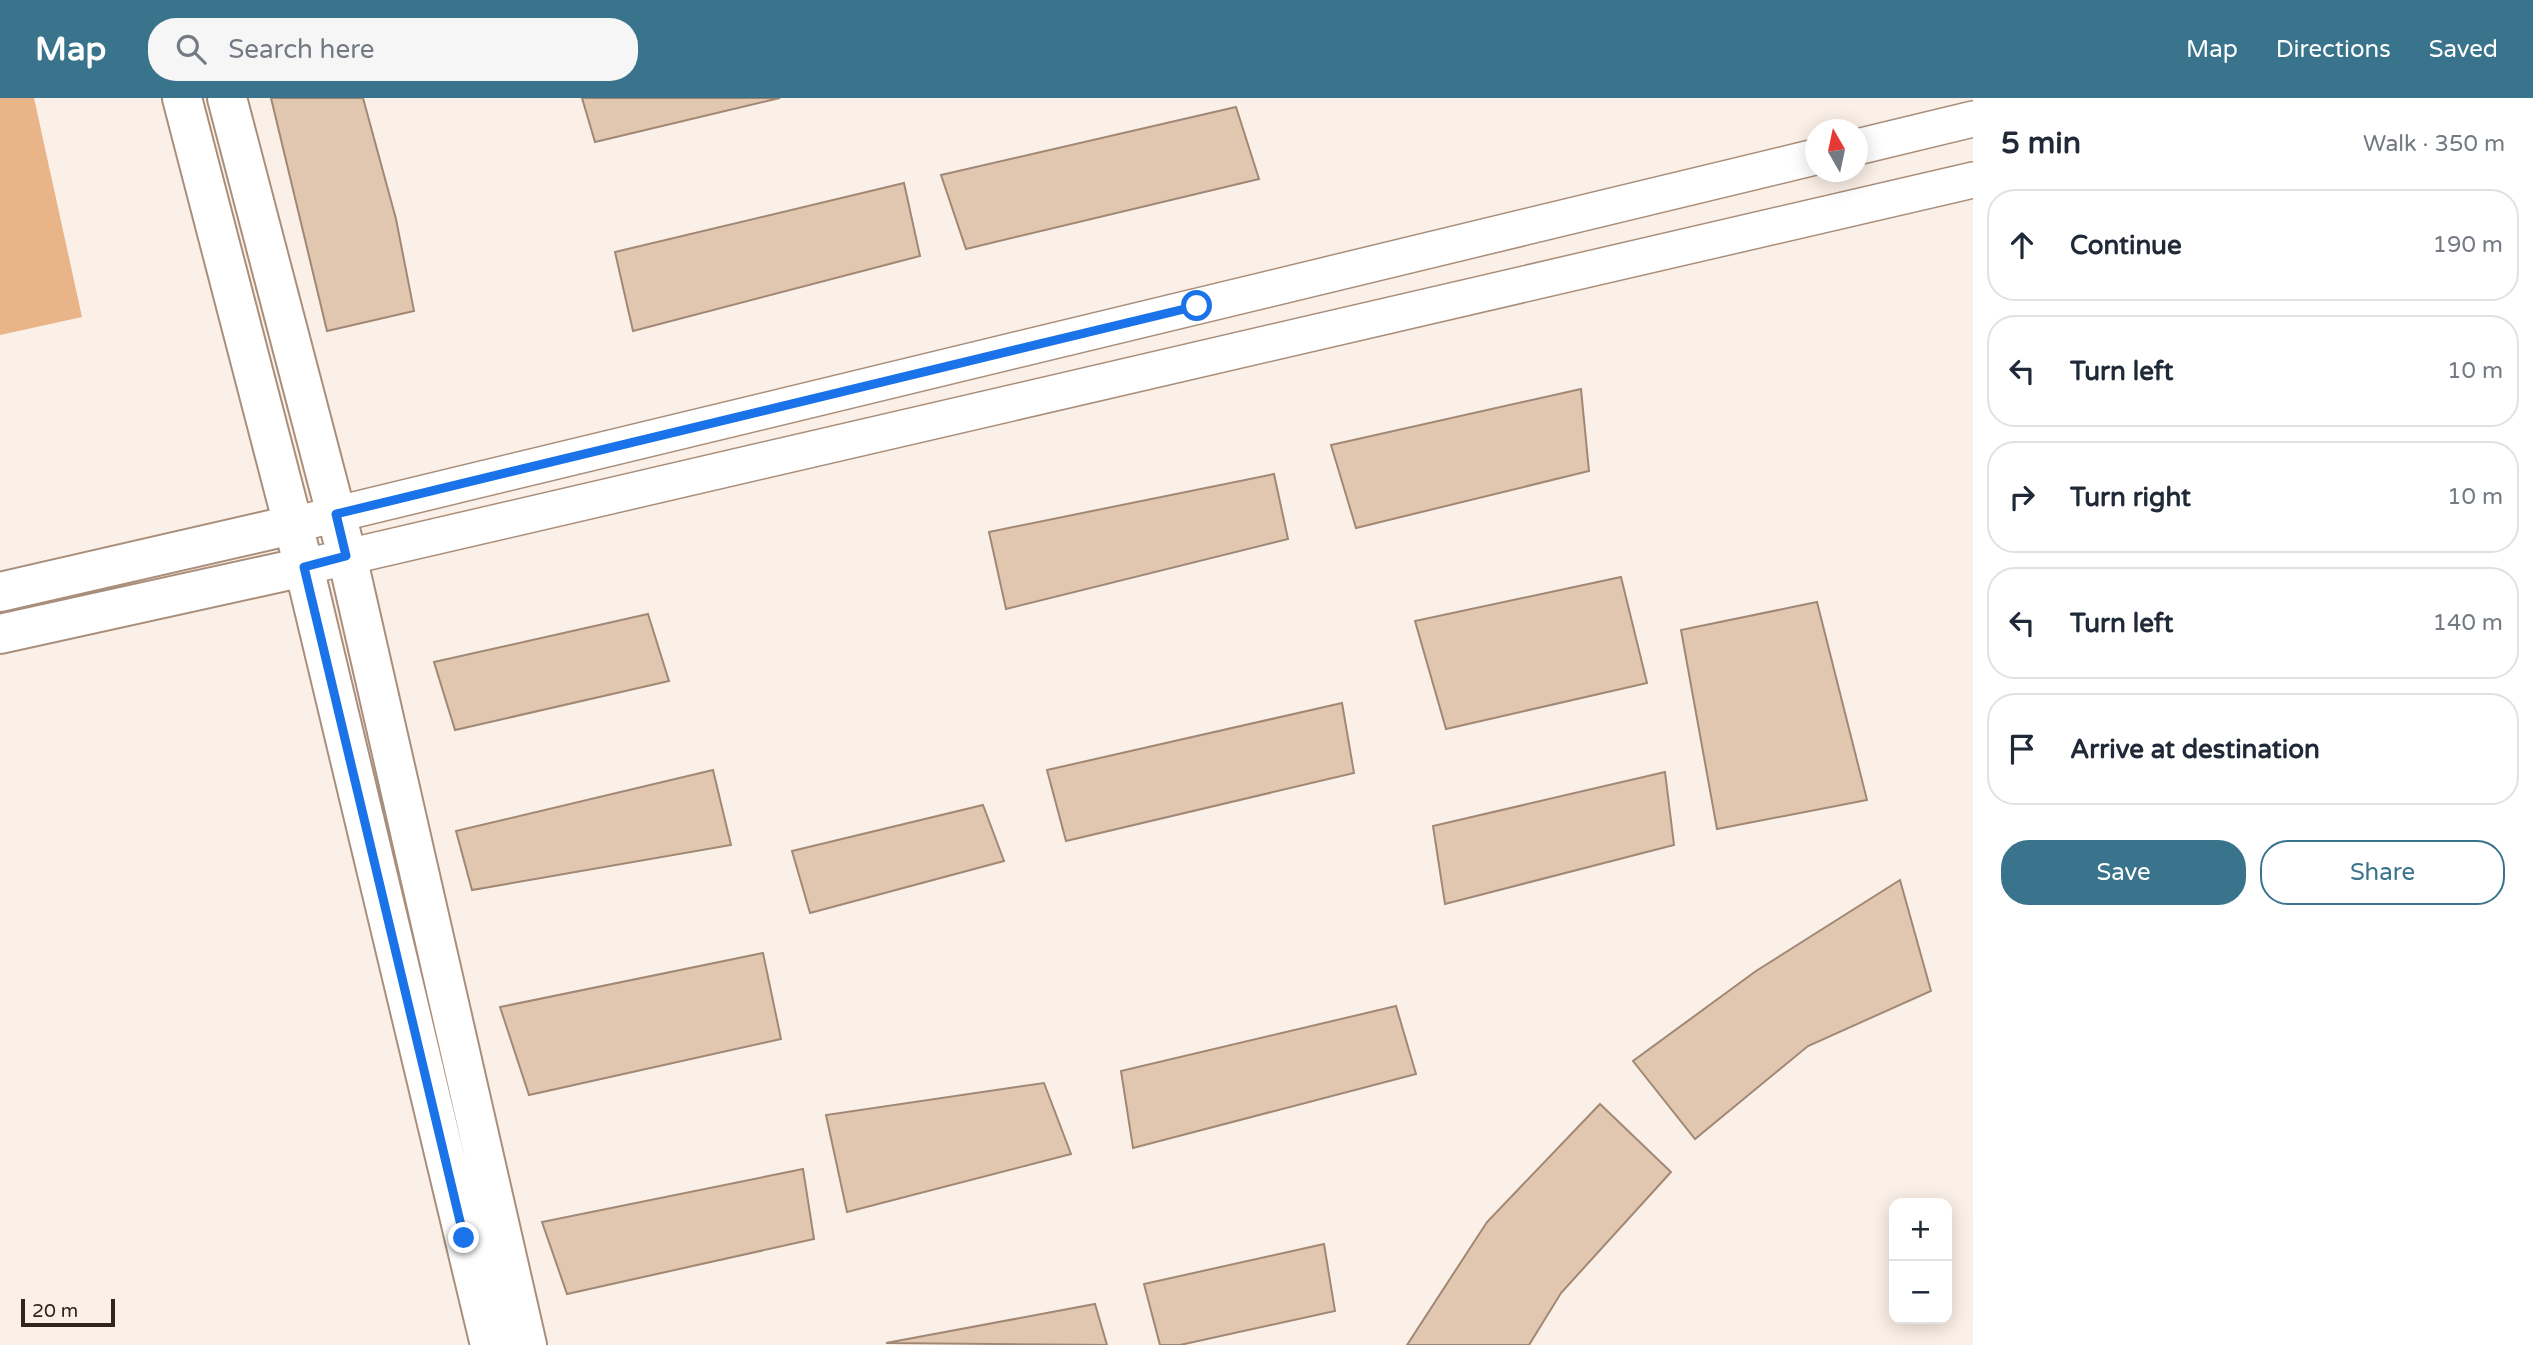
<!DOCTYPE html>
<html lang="en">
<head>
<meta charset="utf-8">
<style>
	:root { --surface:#fff; --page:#f6f6f7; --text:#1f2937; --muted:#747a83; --line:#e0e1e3; --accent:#39738c }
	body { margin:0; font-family:"Varela Round",sans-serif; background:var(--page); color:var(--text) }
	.controls { position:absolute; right:21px; bottom:21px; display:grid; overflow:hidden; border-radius:14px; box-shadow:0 4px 18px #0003 }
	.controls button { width:63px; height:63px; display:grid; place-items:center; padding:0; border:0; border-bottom:2px solid var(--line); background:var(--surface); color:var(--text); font:35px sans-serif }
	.compass { position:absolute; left:1805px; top:21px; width:63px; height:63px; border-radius:50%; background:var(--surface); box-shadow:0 4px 18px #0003; rotate:351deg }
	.scale { position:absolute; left:21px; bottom:18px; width:94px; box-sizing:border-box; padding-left:7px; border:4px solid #2f251d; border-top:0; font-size:19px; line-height:24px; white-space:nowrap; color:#2f251d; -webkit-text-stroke:5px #fbf0e7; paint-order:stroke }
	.stop { position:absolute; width:21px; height:21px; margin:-16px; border:5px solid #1a73e8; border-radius:50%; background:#fff }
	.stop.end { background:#1a73e8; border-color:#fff; box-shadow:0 2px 7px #0008 }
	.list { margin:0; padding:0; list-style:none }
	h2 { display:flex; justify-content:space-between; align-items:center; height:91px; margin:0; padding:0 28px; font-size:30px }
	h2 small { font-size:23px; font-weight:400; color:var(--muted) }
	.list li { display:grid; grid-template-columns:46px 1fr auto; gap:21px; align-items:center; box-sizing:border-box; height:112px; margin:0 14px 14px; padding:0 14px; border:2px solid var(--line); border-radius:28px }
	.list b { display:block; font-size:26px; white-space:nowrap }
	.list em { font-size:23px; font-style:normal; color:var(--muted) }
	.actions { display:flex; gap:14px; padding:21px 28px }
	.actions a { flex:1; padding:16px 0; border:2px solid var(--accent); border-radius:28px; text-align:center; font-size:24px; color:var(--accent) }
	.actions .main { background:var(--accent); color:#fff }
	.icon { flex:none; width:38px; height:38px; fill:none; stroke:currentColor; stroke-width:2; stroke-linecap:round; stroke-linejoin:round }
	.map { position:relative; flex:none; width:1973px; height:1247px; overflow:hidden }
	header { display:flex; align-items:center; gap:42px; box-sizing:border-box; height:98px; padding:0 35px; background:var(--accent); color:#fff }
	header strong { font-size:33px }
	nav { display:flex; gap:38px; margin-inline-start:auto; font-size:24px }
	.search { width:490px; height:63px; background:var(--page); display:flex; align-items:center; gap:18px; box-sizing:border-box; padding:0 24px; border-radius:28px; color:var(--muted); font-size:26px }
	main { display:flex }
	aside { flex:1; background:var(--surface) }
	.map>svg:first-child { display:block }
	.green { fill:#e9b488 }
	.building { fill:#e1c6b0; stroke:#a18874; stroke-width:2 }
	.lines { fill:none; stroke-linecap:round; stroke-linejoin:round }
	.minor-casing { stroke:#a98f7b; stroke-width:38 }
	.tertiary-casing { stroke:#a98f7b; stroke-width:42 }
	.minor { stroke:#fff; stroke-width:35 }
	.tertiary { stroke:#fff; stroke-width:38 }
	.route { stroke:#1a73e8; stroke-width:9 }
</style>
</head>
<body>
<header>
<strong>Map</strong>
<div class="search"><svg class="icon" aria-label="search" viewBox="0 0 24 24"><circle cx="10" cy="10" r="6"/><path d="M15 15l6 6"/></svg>Search here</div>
<nav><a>Map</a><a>Directions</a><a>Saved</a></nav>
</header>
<main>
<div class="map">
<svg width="1973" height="1247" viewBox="0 0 1973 1247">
	<rect width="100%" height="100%" fill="#fbf0e7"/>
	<path class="green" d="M0 0H34L82 219 0 237Z"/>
	<path class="building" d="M271 0H363L396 121 414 213 327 233Z
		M582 0H780L595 44Z
		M1236 9 1259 81 966 151 941 77Z
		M904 85 920 158 633 233 615 154Z
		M1581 291 1589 373 1356 430 1331 347Z
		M1274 376 1288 441 1006 511 989 434Z
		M1621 479 1647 585 1446 631 1415 523Z
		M1817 504 1867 702 1717 731 1681 532Z
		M648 516 669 583 455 632 434 564Z
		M1342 605 1354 675 1066 743 1047 672Z
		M713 672 731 747 472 792 456 733Z
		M1665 674 1674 747 1445 806 1433 728Z
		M983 707 1004 763 810 815 792 753Z
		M1900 782 1931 893 1808 948 1695 1041 1633 963 1756 873Z
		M763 855 781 941 529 997 500 909Z
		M1396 908 1416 976 1133 1050 1121 973Z
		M1044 985 1071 1056 847 1114 826 1017Z
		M1600 1006 1671 1074 1561 1195 1529 1247H1407L1487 1124Z
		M803 1071 814 1141 567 1196 542 1124Z
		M1324 1146 1335 1213 1180 1247H1160L1144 1186Z
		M1095 1206 1107 1247 886 1245Z"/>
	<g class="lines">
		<g class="minor-casing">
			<path id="minor" d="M1857 49 1973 21
				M292 427 1815 59
				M304 469 1973 82"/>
		</g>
		<g class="tertiary-casing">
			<path id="tertiary" d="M182 0 304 469 490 1247
				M227 0 347 458 527 1247
				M0 494 292 427
				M0 536 304 469"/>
		</g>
		<use href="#minor" class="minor"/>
		<use href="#tertiary" class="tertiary"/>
	</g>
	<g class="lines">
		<path class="route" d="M464 1140 304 469 346 458 336 416 1197 208"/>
	</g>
</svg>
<div class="controls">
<button>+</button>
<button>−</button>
</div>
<svg class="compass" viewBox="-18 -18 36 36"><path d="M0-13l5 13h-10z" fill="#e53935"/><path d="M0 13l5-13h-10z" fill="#747a83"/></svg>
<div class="scale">20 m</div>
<div class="stop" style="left:1197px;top:208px"></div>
<div class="stop end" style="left:464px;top:1140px"></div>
</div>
<aside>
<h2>5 min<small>Walk · 350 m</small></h2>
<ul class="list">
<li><svg class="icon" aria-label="ahead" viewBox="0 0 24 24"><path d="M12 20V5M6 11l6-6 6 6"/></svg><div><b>Continue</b></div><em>190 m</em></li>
<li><svg class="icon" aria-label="left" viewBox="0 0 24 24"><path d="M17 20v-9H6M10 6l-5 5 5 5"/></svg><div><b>Turn left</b></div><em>10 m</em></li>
<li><svg class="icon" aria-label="right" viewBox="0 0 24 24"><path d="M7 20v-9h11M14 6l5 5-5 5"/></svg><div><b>Turn right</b></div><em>10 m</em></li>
<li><svg class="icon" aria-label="left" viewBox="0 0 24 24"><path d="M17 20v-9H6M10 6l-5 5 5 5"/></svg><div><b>Turn left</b></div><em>140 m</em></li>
<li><svg class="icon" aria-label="arrive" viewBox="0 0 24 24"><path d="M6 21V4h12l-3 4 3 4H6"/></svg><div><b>Arrive at destination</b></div></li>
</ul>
<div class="actions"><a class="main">Save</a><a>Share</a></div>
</aside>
</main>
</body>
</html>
